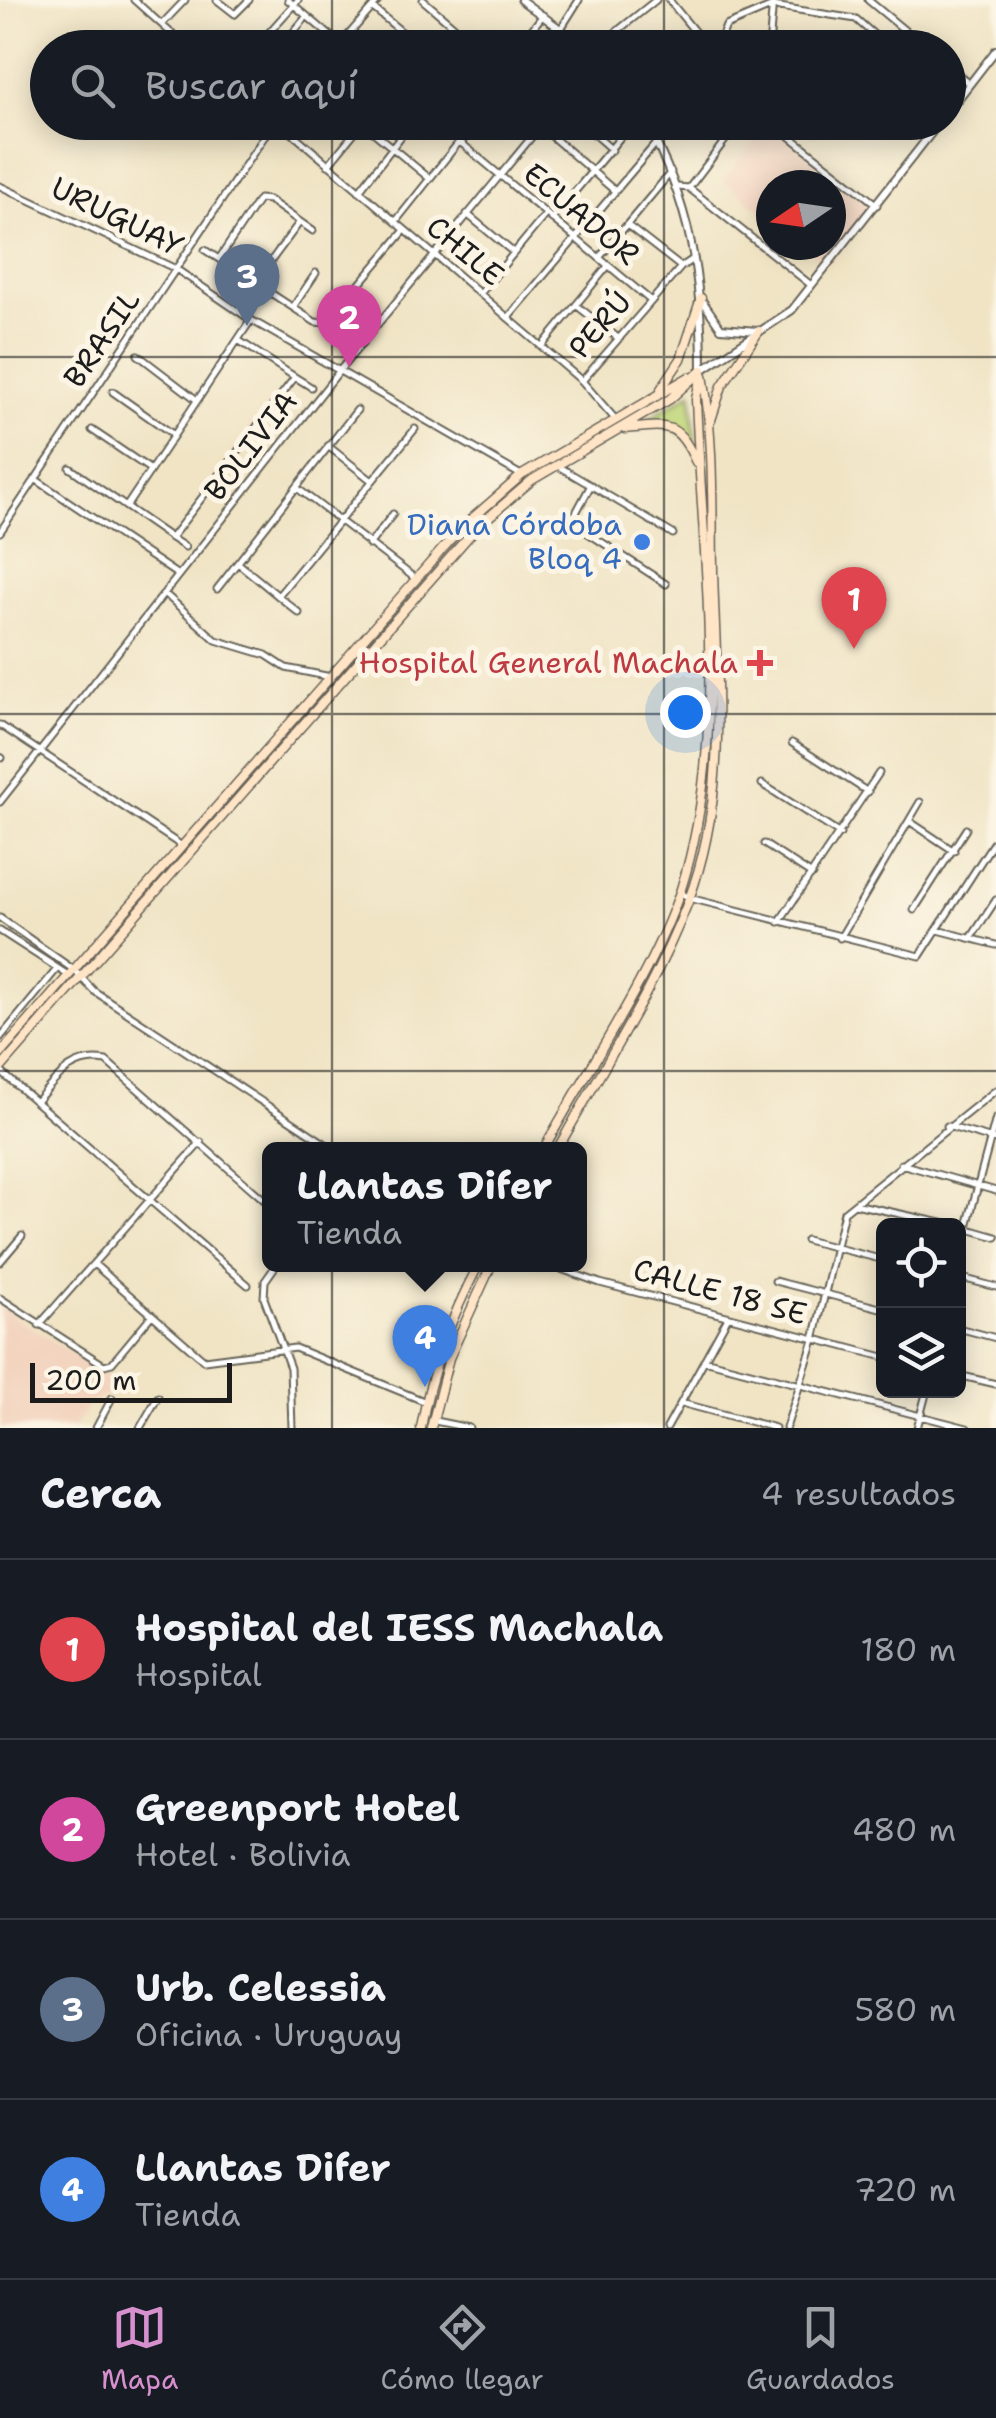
<!DOCTYPE html>
<html lang="es">
<head>
<meta charset="utf-8">
<style>
	:root { --surface:#171b24; --page:#20242c; --text:#f1f3f6; --muted:#9ea1a6; --line:#363941; --accent:#d690ce }
	body { margin:0; font-family:"Shantell Sans",sans-serif; background:var(--page); color:var(--text) }
	.controls { position:absolute; right:30px; bottom:30px; display:grid; overflow:hidden; border-radius:15px; box-shadow:0 5px 25px #0003 }
	.controls button { width:90px; height:90px; display:grid; place-items:center; padding:0; border:0; border-bottom:2px solid var(--line); background:var(--surface); color:var(--text); font:50px sans-serif }
	.compass { position:absolute; left:756px; top:170px; width:90px; height:90px; border-radius:50%; background:var(--surface); box-shadow:0 5px 25px #0003; rotate:257deg }
	.scale { position:absolute; left:30px; bottom:25px; width:202px; box-sizing:border-box; padding-left:10px; border:5px solid #1c1c1c; border-top:0; font-size:28px; line-height:35px; white-space:nowrap; color:#1c1c1c; -webkit-text-stroke:8px #fcf5e5; paint-order:stroke }
	.you { position:absolute; left:685px; top:712px; width:35px; height:35px; margin:-25px; border:8px solid #fff; border-radius:50%; background:#1a73e8; box-shadow:0 0 0 15px #1a73e833 }
	.badge { display:grid; place-items:center; width:65px; height:65px; border-radius:50%; background:var(--accent); color:#fff; font-size:32px; font-weight:700 }
	.pin { position:absolute; translate:-50% -82px; filter:drop-shadow(0 2px 5px #0008) }
	.pin::after { content:''; position:absolute; top:52px; width:35px; height:30px; background:inherit; clip-path:polygon(0 0,100% 0,50% 100%) }
	.popup { position:absolute; left:262px; top:1142px; width:325px; height:130px; box-sizing:border-box; display:grid; place-content:center; border-radius:15px; background:var(--surface); filter:drop-shadow(0 2px 8px #0005); font-size:32px; white-space:nowrap; color:var(--muted) }
	.popup b { font-size:38px; color:var(--text) }
	.popup::after { content:''; position:absolute; left:50%; top:100%; margin-left:-20px; border:20px solid transparent; border-top-color:var(--surface) }
	.list { margin:0; padding:0; list-style:none }
	h2 { display:flex; justify-content:space-between; align-items:center; height:130px; margin:0; padding:0 40px; font-size:42px }
	h2 small { font-size:32px; font-weight:400; color:var(--muted) }
	.list li { display:grid; grid-template-columns:65px 1fr auto; gap:30px; align-items:center; box-sizing:border-box; height:180px; padding:0 40px; border-top:2px solid var(--line) }
	.list b { display:block; font-size:38px; white-space:nowrap }
	.list p { margin:0; font-size:32px; white-space:nowrap; color:var(--muted) }
	.list em { font-size:32px; font-style:normal; color:var(--muted) }
	.icon { flex:none; width:55px; height:55px; fill:none; stroke:currentColor; stroke-width:2; stroke-linecap:round; stroke-linejoin:round }
	.map { position:relative; flex:none; width:996px; height:1428px; overflow:hidden }
	.search { position:absolute; background:var(--surface); box-shadow:0 5px 25px #0003; left:30px; right:30px; top:30px; height:110px; display:flex; align-items:center; gap:25px; box-sizing:border-box; padding:0 35px; border-radius:55px; color:var(--muted); font-size:38px }
	.sheet { height:850px; background:var(--surface) }
	nav { display:flex; justify-content:space-around; align-items:center; box-sizing:border-box; height:140px; border-top:2px solid var(--line); background:var(--surface); font-size:28px; color:var(--muted) }
	nav a { display:grid; justify-items:center; gap:5px }
	nav .on { color:var(--accent) }
	.map>svg:first-child { display:block }
	.built { fill:#f3d4bf }
	.green { fill:#bfd578; stroke:#6e784a; stroke-width:2.5 }
	.lines { fill:none; stroke-linecap:round; stroke-linejoin:round }
	.minor-casing { stroke:#666257; stroke-width:9 }
	.tertiary-casing { stroke:#666257; stroke-width:10 }
	.secondary-casing { stroke:#666257; stroke-width:11 }
	.minor { stroke:#fff; stroke-width:5 }
	.tertiary { stroke:#fff; stroke-width:6 }
	.secondary { stroke:#ffe4c6; stroke-width:8 }
	.grid { fill:none; stroke:#1c1c1c; stroke-width:2.5; stroke-opacity:0.55 }
	.shop-dot { fill:#3f7fe0; stroke:#fcf5e5; stroke-width:4 }
	.health-dot { fill:#e0444e; stroke:#fcf5e5; stroke-width:4 }
	.labels { text-anchor:middle; stroke-width:10; stroke-linejoin:round; paint-order:stroke }
	.street-label { font-size:30px; fill:#1c1c1c; stroke:#fcf5e5 }
	.shop-label { font-size:30px; fill:#366cbe; stroke:#fcf5e5; text-anchor:end }
	.health-label { font-size:30px; fill:#be3a42; stroke:#fcf5e5; text-anchor:end }
</style>
</head>
<body>
<div class="map">
<svg width="996" height="1428" viewBox="0 0 996 1428">
	<rect width="100%" height="100%" fill="#fcf5e5"/>
	<filter id="ink" filterUnits="userSpaceOnUse"><feTurbulence type="fractalNoise" baseFrequency=".01" numOctaves="2"/><feDisplacementMap in="SourceGraphic" scale="20" xChannelSelector="R" yChannelSelector="G"/><feConvolveMatrix kernelMatrix="1 2 1 2 8 2 1 2 1" color-interpolation-filters="sRGB"/></filter>
	<filter id="wash" filterUnits="userSpaceOnUse"><feTurbulence type="fractalNoise" baseFrequency=".0048" numOctaves="4" result="noise"/><feDisplacementMap in="SourceGraphic" scale="40" xChannelSelector="R" yChannelSelector="G"/><feGaussianBlur stdDeviation="2.25" result="paint"/><feColorMatrix in="noise" values="0 0 0 0 0 0 0 0 0 0 0 0 0 0 0 0 0 1.4 0 .05"/><feComposite in="paint" operator="in"/></filter>
	<g filter="url(#wash)">
		<rect width="100%" height="100%" fill="#f0e4c5"/>
		<path class="built" d="M768 124 871 208 826 265 802 245H831V185H771V219L723 180Z
			M0 1306 119 1385 86 1408 74 1428H0Z"/>
		<path class="green" d="M692 392 695 449C680 427 667 423 642 423Z"/>
	</g>
	<g filter="url(#ink)">
		<g class="lines">
			<g class="minor-casing">
				<path id="minor" d="M134 0 188 48
					M217 0 235 14 249 0
					M288 0 340 44
					M423 0 479 48
					M669 0 708 48
					M868 0 926 48
					M373 8 421 48
					M162 24 185 0
					M562 27 579 0
					M255 48 298 0
					M280 48 307 16
					M337 48 379 0
					M517 48 543 15
					M596 48 656 0
					M668 48 679 39
					M717 48 726 26 773 6 856 19 889 48
					M769 48 773 0
					M948 66 970 84
					M279 122 582 381 616 420
					M361 122 429 178
					M436 122 651 301
					M580 122 612 150
					M772 122 877 205
					M541 127 615 191
					M446 130 453 122
					M328 165 363 122
					M0 186 176 269 251 320 521 475
					M677 187 689 188 811 285
					M689 188 739 122
					M359 191 412 122
					M467 214 514 253
					M552 219 633 122
					M396 221 459 142
					M627 225 681 267
					M205 250 315 322 327 323 405 230
					M599 258 671 172
					M219 259 259 199 269 200 313 231
					M254 284 299 223
					M480 294 546 214
					M576 305 618 338
					M293 307 316 273
					M508 318 657 142
					M542 346 608 266
					M138 355 197 400
					M295 377 311 387
					M582 381 681 267 693 259
					M113 392 174 435
					M92 430 151 470
					M328 446 371 480
					M558 466 673 534
					M70 468 171 538 295 377 238 340
					M35 479 178 575
					M591 485 571 522 666 584
					M297 488 416 579
					M126 507 251 320
					M0 532 274 122
					M171 538 185 547
					M369 545 393 514
					M238 563 299 613
					M217 589 357 410
					M164 593 216 640 266 655 286 668 331 677
					M278 596 415 429
					M0 725 182 846
					M792 743 868 792
					M0 757 2 758
					M762 784 840 834
					M0 802 340 370 544 122
					M909 821 954 851
					M764 844 812 875
					M680 892 689 898 920 956 993 843
					M914 910 966 829
					M0 918 74 970 94 991 335 1150
					M779 922 879 773
					M938 930 996 945
					M0 931 68 975
					M840 938 920 802
					M971 938 996 900
					M0 1038 57 969
					M0 1071 248 1285
					M36 1102C57 1078 72 1055 106 1061L270 1205
					M947 1126 996 1140
					M901 1164 996 1191
					M855 1204 955 1226
					M958 1226 996 1237
					M806 1240 884 1260
					M958 1260 996 1118
					M0 1262 22 1236
					M94 1264 204 1360 295 1348 426 1402
					M277 1264 265 1281 264 1298 290 1368 292 1428
					M547 1264 600 1283 884 1357
					M958 1277 996 1287
					M775 1281 884 1309
					M0 1298 104 1365 112 1363 151 1316
					M39 1325 201 1142
					M958 1328 996 1338
					M704 1360 967 1428
					M958 1375 996 1384
					M681 1403 775 1428
					M435 1421 469 1428
					M96 1428 112 1398
					M140 1428 158 1397
					M667 1428 728 1317
					M786 1428 814 1340 844 1212 996 1090
					M917 1428 927 1390"/>
			</g>
			<g class="tertiary-casing">
				<path id="tertiary" d="M521 0 586 48
					M948 112 996 50
					M645 122C691 202 702 280 702 370
					M701 299 721 328 757 331
					M702 370 792 310 940 122"/>
			</g>
			<g class="secondary-casing">
				<path id="secondary" d="M661 389 681 359 701 298
					M711 420 722 386 759 331
					M625 429C667 425 677 420 696 462
					M0 1054 460 529 522 475 689 377
					M0 1069 476 528 532 480 670 399 702 370
					M543 1150C586 1072 654 971 681 889 730 736 702 558 696 399L702 370
					M557 1150C602 1069 655 988 688 902 729 795 716 683 713 571 712 506 714 439 703 375
					M421 1428C431 1369 451 1317 479 1264
					M431 1428 449 1358 492 1264"/>
			</g>
			<use href="#minor" class="minor"/>
			<use href="#tertiary" class="tertiary"/>
			<use href="#secondary" class="secondary"/>
		</g>
	</g>
	<path class="grid" d="M332 0V48M664 0V48M332 122V1428M664 122V1428M0 357H996M0 714H996M0 1071H996"/>
	<circle class="shop-dot" cx="642" cy="542" r="10"/>
	<path class="health-dot" d="M755 648h10v10h10v10h-10v10h-10v-10h-10v-10h10z"/>
	<g class="labels">
		<g class="street-label">
			<text transform="translate(581 214) rotate(40)" y="10">ECUADOR</text>
			<text transform="translate(117 217) rotate(26)" y="10">URUGUAY</text>
			<text transform="translate(465 251) rotate(40)" y="10">CHILE</text>
			<text transform="translate(600 325) rotate(-49)" y="10">PERÚ</text>
			<text transform="translate(102 339) rotate(-56)" y="10">BRASIL</text>
			<text transform="translate(251 446) rotate(-52)" y="10">BOLIVIA</text>
			<text transform="translate(720 1292) rotate(15)" y="10">CALLE 18 SE</text>
		</g>
		<g class="shop-label">
			<text x="622" y="535">Diana Córdoba<tspan x="622" dy="34">Bloq 4</tspan></text>
		</g>
		<g class="health-label">
			<text x="738" y="673">Hospital General Machala</text>
		</g>
	</g>
</svg>
<div class="controls">
<button><svg class="icon" aria-label="locate" viewBox="0 0 24 24"><circle cx="12" cy="12" r="6"/><path d="M12 2v4M12 18v4M2 12h4M18 12h4"/></svg></button>
<button><svg class="icon" aria-label="layers" viewBox="0 0 24 24"><path d="M12 4l9 5-9 5-9-5zM3 14l9 5 9-5"/></svg></button>
</div>
<svg class="compass" viewBox="-18 -18 36 36"><path d="M0-13l5 13h-10z" fill="#e53935"/><path d="M0 13l5-13h-10z" fill="#9ea1a6"/></svg>
<div class="scale">200 m</div>
<div class="you"></div>
<div class="pin badge" style="left:854px;top:649px;background:#e0444e">1</div>
<div class="pin badge" style="left:349px;top:367px;background:#d1479c">2</div>
<div class="pin badge" style="left:247px;top:326px;background:#5c6f8a">3</div>
<div class="pin badge" style="left:425px;top:1387px;background:#3f7fe0">4</div>
<div class="popup"><b>Llantas Difer</b>Tienda</div>
<div class="search"><svg class="icon" aria-label="search" viewBox="0 0 24 24"><circle cx="10" cy="10" r="6"/><path d="M15 15l6 6"/></svg>Buscar aquí</div>
</div>
<section class="sheet">
<h2>Cerca<small>4 resultados</small></h2>
<ul class="list">
<li><span class="badge" style="background:#e0444e">1</span><div><b>Hospital del IESS Machala</b><p>Hospital</p></div><em>180 m</em></li>
<li><span class="badge" style="background:#d1479c">2</span><div><b>Greenport Hotel</b><p>Hotel · Bolivia</p></div><em>480 m</em></li>
<li><span class="badge" style="background:#5c6f8a">3</span><div><b>Urb. Celessia</b><p>Oficina · Uruguay</p></div><em>580 m</em></li>
<li><span class="badge" style="background:#3f7fe0">4</span><div><b>Llantas Difer</b><p>Tienda</p></div><em>720 m</em></li>
</ul>
</section>
<nav>
<a class="on"><svg class="icon" aria-label="map" viewBox="0 0 24 24"><path d="M3 6l6-2 6 2 6-2v14l-6 2-6-2-6 2zM9 4v14M15 6v14"/></svg>Mapa</a>
<a><svg class="icon" aria-label="directions" viewBox="0 0 24 24"><path d="M12 3l9 9-9 9-9-9zM9 14v-3h6M13 9l2 2-2 2"/></svg>Cómo llegar</a>
<a><svg class="icon" aria-label="saved" viewBox="0 0 24 24"><path d="M7 4h10v16l-5-4-5 4z"/></svg>Guardados</a>
</nav>
</body>
</html>
